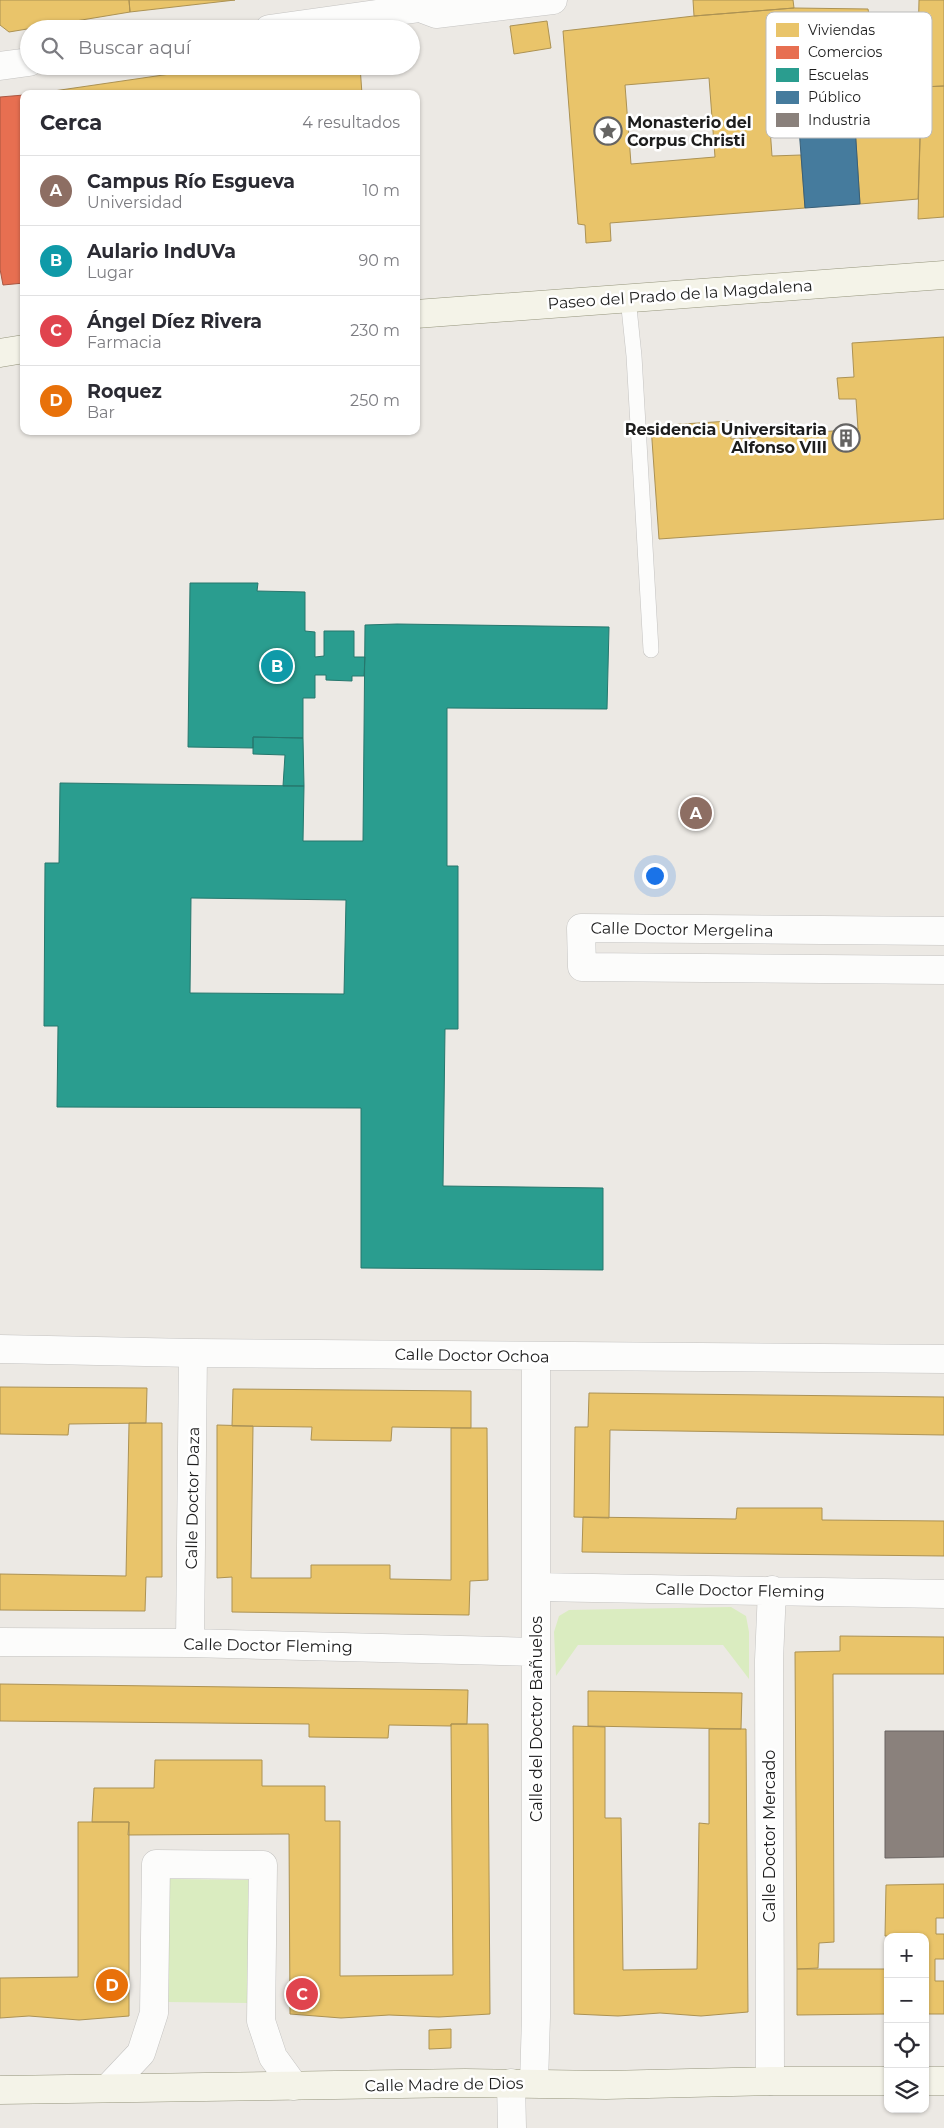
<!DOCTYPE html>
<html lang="es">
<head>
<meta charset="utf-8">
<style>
	:root { --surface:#fff; --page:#f7f7f7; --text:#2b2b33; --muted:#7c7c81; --line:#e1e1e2; --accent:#d93025 }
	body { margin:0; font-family:Montserrat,sans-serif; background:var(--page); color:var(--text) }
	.controls { position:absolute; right:15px; bottom:15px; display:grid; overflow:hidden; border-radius:10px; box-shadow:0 1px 4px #0004 }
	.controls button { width:45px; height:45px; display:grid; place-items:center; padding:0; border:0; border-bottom:1px solid var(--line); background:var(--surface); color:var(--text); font:25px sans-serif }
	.you { position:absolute; left:654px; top:875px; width:18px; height:18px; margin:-12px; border:4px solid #fff; border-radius:50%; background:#1a73e8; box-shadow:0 0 0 8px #1a73e833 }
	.badge { display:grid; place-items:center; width:32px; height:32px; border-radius:50%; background:var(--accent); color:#fff; font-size:16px; font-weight:700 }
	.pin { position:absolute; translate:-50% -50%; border:2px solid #fff; box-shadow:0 1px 5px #0006 }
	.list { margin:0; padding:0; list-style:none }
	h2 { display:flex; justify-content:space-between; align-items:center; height:65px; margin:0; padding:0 20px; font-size:21px }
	h2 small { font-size:16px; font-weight:400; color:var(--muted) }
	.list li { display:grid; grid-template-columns:32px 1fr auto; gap:15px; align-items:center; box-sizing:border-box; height:70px; padding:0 20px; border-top:1px solid var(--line) }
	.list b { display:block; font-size:19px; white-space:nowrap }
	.list p { margin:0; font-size:16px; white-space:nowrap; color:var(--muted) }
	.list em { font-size:16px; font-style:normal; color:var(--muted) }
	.icon { flex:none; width:28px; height:28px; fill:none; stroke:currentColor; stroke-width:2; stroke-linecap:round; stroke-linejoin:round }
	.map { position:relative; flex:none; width:944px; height:2128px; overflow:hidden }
	.search { position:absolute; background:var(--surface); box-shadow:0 1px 4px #0004; left:20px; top:20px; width:400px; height:55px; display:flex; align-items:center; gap:12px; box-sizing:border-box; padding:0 18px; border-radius:28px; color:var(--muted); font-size:19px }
	.panel { position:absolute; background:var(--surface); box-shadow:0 1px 4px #0004; left:20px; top:90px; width:400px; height:345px; border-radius:10px }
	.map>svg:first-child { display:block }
	.grass { fill:#daecc0 }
	.homes { fill:#e9c46a; stroke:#ac9253; fill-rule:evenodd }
	.shops { fill:#e76f51; stroke:#aa5641 }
	.schools { fill:#2a9d8f; stroke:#26776d; fill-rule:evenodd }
	.public { fill:#457b9d; stroke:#395f77 }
	.industry { fill:#8a817c; stroke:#696360 }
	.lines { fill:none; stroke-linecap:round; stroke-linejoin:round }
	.lane-casing { stroke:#c4c3c1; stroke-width:16 }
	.street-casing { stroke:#c4c3c1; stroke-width:29 }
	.secondary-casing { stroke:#95957c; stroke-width:29 }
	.lane { stroke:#fcfcfb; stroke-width:15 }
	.street { stroke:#fcfcfb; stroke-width:28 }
	.secondary { stroke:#f4f3e8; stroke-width:28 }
	.labels { text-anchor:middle; stroke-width:5; stroke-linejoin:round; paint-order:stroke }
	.poi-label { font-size:16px; font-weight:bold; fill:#1d1d1d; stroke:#fff; text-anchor:start }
	.street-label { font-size:16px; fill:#1d1d1d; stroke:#fff }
	.key { fill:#fff; stroke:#bbb; stroke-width:1 }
	.key-label { font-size:14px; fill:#1d1d1d }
</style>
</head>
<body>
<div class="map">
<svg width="944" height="2128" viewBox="0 0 944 2128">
	<rect width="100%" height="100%" fill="#ece9e4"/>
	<path class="grass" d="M731 1607 746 1616 749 1632V1679L723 1645H578L556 1676 554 1632 559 1616 569 1610Z
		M168 1879 251 1880 249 2003 166 2002Z"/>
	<path class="homes" d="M0 0H129L130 12 9 32 0 25Z
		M129 0H235L130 12Z
		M693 0H793L794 8 694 16Z
		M919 0H944V86L921 87 923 41 918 42Z
		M794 8 868 9 869 15H864L867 47H860L859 43 792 49 794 77 777 79V83L767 85 772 156 801 155 805 208 610 223 611 241 586 243 585 225 578 224 563 31 694 16ZM709 78 715 157 631 164 625 85Z
		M547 21 551 48 514 54 510 26Z
		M225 66H360L362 94H33Z
		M944 86V217L918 219 921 87Z
		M921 117 918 199 860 204 855 126 873 124 872 121Z
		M944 337V519L659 539 651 426 730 421 731 439 858 429 856 399H839L837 378 854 377 852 343Z
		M0 1387 147 1388 146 1423 69 1424 68 1435 0 1434Z
		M233 1389 471 1391V1428L392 1427 391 1441 311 1440 312 1427 232 1426Z
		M589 1393 944 1397V1435L610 1430 609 1518 574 1517 575 1427H588Z
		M129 1423H162V1577H146L145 1611 0 1610V1574L126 1576Z
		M217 1425 253 1426 251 1578H311V1565H390V1579L451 1580V1428H487L488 1580 470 1581 469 1615 232 1612V1577L217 1578Z
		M737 1508H822V1520L944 1521V1556L582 1552 583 1517 736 1519Z
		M840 1636 944 1637V1674H833L834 1942 819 1943 818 1968 797 1969 795 1652 840 1651Z
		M0 1684 468 1690 467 1724H451V1726L389 1725 388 1738 309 1737V1724L0 1721Z
		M588 1691 742 1693 741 1729 588 1726Z
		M451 1724H488L490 2014 439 2017 389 2015 341 2018 290 2014 289 1834 128 1835 129 1822H92L94 1788H154L155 1760H262V1786H325V1821H340V1976L453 1975Z
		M573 1726 605 1727V1818H621L623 1970 697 1969 699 1823 709 1824V1729H746L748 2012 701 2016 660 2013 618 2016 574 2014Z
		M78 1822H129V2016L79 2020 29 2016 0 2018V1978L78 1977Z
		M944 1884V1918H936V1934H944V1959H935V1981H944V2014H925V1937L885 1936 886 1885Z
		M885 1962H888V2014H885Z
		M797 1969H885V2014L797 2015Z
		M451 2029V2048L429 2049V2030Z"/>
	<path class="shops" d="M24 95V283L3 285 0 269V97Z"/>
	<path class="schools" d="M190 583H258L257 591 305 592V631L315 632V657L324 656V631H354V657H365L364 676H352V681L326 680V675H315V698H303V738L253 737V748L188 747Z
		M397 624 609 627 607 709 447 708V866H458V1029H445L443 1186 603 1188V1270L361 1268V1108L57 1107 58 1026H44L45 863H59L60 783 304 786 303 841H363L365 625ZM191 898 346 900 344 994 190 993Z
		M253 737 303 738 304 786H283L285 755 253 754Z"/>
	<path class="public" d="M859 43 860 47H867L873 124 855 126 860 204 805 208 799 128 781 130 777 79 794 77 792 49Z"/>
	<path class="industry" d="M885 1731H944V1857L885 1858Z"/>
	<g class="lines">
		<g class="lane-casing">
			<path id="lane" d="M628 298 634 356 651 650"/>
		</g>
		<g class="street-casing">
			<path id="street" d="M269 29 420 8 436 14 553 0
				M0 66 29 62
				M944 931 581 928 582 967 944 970
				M0 1349 193 1353 944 1359
				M536 1587 944 1594
				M0 1642 190 1643 536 1652
				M190 1643 193 1353
				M770 2081 769 1660 772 1590
				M511 2083 512 2128
				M534 2083 536 2017V1356
				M108 2088 141 2053 154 2013 156 1864 263 1865 261 2021 273 2057 294 2086"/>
		</g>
		<g class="secondary-casing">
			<path id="secondary" d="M416 314 944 275
				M0 353 24 349
				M925 2081H944
				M0 2090 465 2083 606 2085 770 2081H888"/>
		</g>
		<use href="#lane" class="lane"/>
		<use href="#street" class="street"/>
		<use href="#secondary" class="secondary"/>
	</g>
	<defs>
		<g id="sight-ring" transform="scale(1.4375)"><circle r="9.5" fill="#fff" stroke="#656463" stroke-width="1.5"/><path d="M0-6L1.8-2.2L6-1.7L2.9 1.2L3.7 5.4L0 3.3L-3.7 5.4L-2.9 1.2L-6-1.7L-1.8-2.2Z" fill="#656463"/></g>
		<g id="building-ring" transform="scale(1.4375)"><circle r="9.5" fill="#fff" stroke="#656463" stroke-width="1.5"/><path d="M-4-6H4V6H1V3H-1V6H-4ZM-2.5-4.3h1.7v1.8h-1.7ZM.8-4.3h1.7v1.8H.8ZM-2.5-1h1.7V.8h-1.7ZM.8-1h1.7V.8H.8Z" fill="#656463"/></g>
	</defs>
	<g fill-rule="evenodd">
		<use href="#sight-ring" x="608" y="131"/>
		<use href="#building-ring" x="846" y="438"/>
	</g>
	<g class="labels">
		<g class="poi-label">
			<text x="627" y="128">Monasterio del<tspan x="627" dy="18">Corpus Christi</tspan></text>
			<text x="827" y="435" text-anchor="end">Residencia Universitaria<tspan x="827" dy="18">Alfonso VIII</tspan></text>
		</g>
		<g class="street-label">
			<text transform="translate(680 294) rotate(-4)" y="6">Paseo del Prado de la Magdalena</text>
			<text transform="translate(682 929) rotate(1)" y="6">Calle Doctor Mergelina</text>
			<text transform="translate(472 1355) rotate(1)" y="6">Calle Doctor Ochoa</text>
			<text transform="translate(192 1498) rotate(-89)" y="6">Calle Doctor Daza</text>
			<text transform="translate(740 1590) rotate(1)" y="6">Calle Doctor Fleming</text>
			<text transform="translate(268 1645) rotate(1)" y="6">Calle Doctor Fleming</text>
			<text transform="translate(536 1719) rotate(-90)" y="6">Calle del Doctor Bañuelos</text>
			<text transform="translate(769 1836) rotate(-90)" y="6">Calle Doctor Mercado</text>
			<text transform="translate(444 2084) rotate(-1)" y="6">Calle Madre de Dios</text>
		</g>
	</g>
	<rect x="766" y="12" width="166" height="126" rx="8" class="key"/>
	<rect x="776" y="23" width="23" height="14" fill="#e9c46a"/>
	<rect x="776" y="46" width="23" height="13" fill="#e76f51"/>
	<rect x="776" y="68" width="23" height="14" fill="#2a9d8f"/>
	<rect x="776" y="91" width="23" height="13" fill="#457b9d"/>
	<rect x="776" y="113" width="23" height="14" fill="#8a817c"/>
	<g class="key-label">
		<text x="808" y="35">Viviendas</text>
		<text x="808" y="57">Comercios</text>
		<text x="808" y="80">Escuelas</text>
		<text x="808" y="102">Público</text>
		<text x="808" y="125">Industria</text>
	</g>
</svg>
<div class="controls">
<button>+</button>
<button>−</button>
<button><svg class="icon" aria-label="locate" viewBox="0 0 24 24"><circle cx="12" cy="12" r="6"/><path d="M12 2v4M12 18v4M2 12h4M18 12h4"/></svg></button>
<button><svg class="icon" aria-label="layers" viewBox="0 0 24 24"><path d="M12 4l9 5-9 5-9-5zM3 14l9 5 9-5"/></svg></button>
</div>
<div class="you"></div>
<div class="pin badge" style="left:696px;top:813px;background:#8d6e63">A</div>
<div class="pin badge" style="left:277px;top:666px;background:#0f9aa8">B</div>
<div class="pin badge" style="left:302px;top:1994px;background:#e0444e">C</div>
<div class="pin badge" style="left:112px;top:1985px;background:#e8710a">D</div>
<div class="search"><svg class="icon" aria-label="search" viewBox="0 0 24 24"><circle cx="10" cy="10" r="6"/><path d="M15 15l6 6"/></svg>Buscar aquí</div>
<section class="panel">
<h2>Cerca<small>4 resultados</small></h2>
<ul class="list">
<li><span class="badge" style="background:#8d6e63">A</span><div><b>Campus Río Esgueva</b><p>Universidad</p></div><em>10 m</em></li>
<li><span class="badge" style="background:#0f9aa8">B</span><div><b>Aulario IndUVa</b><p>Lugar</p></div><em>90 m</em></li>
<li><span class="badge" style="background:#e0444e">C</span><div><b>Ángel Díez Rivera</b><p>Farmacia</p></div><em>230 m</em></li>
<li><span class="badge" style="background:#e8710a">D</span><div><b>Roquez</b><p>Bar</p></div><em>250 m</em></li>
</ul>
</section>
</div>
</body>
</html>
